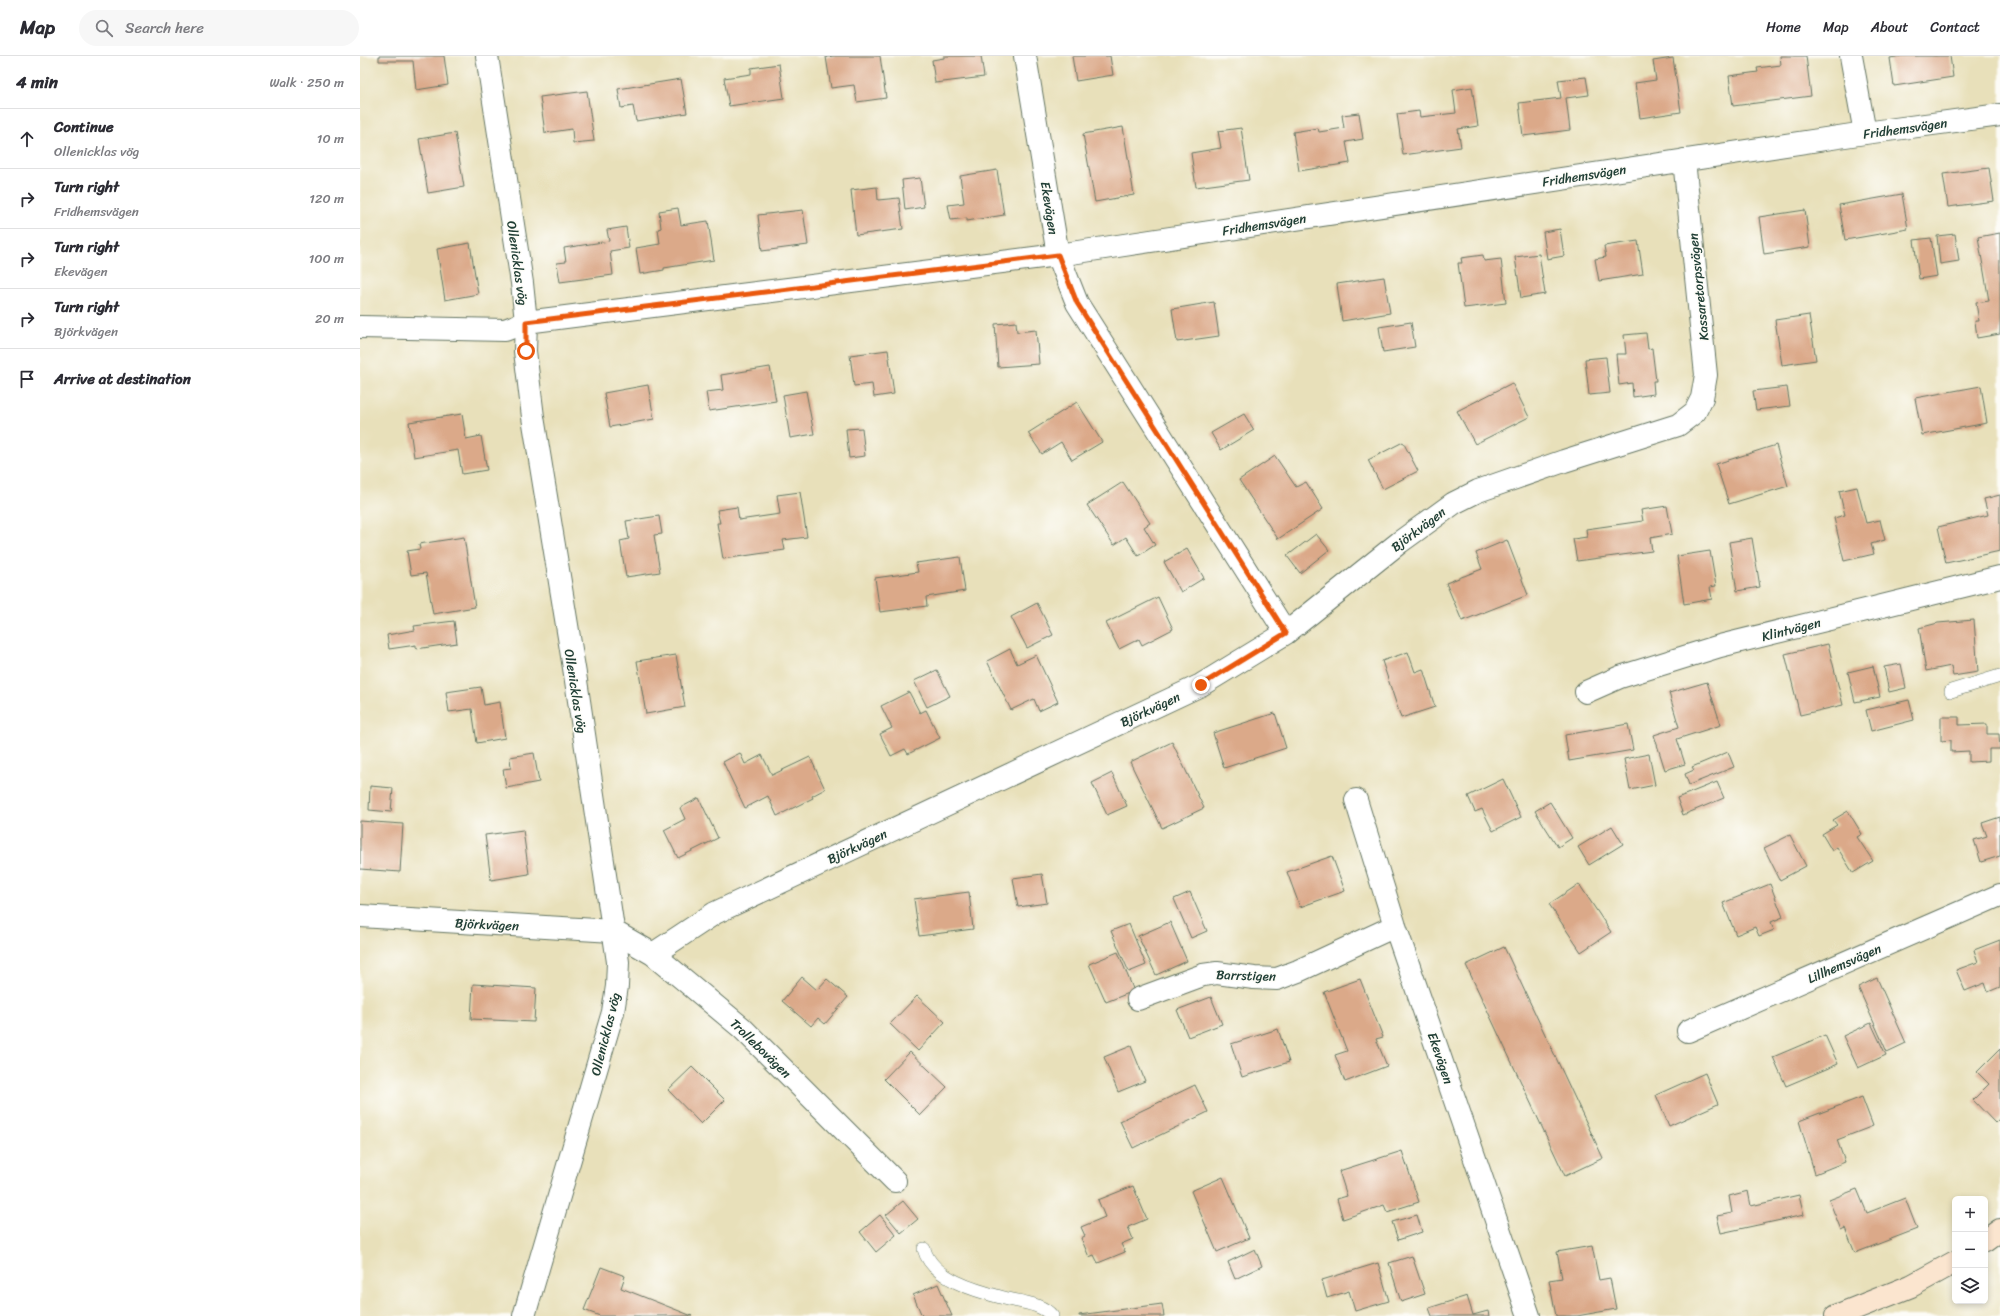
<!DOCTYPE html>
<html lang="en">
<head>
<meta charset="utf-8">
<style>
	:root { --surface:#fff; --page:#f7f7f7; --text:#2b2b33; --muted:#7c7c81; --line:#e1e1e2 }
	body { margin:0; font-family:Sriracha,sans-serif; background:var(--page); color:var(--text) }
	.controls { position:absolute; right:12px; bottom:12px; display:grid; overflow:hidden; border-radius:6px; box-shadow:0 2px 6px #0003 }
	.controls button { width:36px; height:36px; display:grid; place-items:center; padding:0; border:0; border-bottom:1px solid var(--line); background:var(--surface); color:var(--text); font:20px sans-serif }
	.stop { position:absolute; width:12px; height:12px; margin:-9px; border:3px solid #ea580c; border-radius:50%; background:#fff }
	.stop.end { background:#ea580c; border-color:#fff; box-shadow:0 1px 4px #0008 }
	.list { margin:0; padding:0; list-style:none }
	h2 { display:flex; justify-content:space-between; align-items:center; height:52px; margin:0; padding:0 16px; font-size:17px }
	h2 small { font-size:13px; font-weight:400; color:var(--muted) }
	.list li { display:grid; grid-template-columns:26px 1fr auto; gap:12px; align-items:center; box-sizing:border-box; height:60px; padding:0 16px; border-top:1px solid var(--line) }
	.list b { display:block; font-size:15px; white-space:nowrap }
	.list p { margin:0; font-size:13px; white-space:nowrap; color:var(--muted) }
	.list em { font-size:13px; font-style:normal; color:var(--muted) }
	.icon { flex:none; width:22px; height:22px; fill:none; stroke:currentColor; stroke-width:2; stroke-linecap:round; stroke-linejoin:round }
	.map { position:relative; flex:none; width:1640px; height:1260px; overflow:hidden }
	header { display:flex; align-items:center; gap:24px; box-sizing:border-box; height:56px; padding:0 20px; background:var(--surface); border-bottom:1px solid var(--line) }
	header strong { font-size:19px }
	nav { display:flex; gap:22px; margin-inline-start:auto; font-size:14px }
	.search { width:280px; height:36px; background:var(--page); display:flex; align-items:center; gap:10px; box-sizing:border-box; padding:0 14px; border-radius:22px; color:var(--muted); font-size:15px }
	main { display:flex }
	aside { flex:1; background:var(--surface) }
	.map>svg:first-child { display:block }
	.building { fill:#dba989 }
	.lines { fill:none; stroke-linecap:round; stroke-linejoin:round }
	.lane-casing { stroke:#657663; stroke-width:14 }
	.street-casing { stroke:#657663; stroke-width:24 }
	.secondary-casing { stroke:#657663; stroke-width:24 }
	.lane { stroke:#fff; stroke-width:13 }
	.street { stroke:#fff; stroke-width:22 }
	.secondary { stroke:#fbe5cf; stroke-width:22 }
	.route { stroke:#ea580c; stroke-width:5 }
	.labels { text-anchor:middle; stroke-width:3; stroke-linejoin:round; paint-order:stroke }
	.street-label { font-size:13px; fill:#1f3d34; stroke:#fdfcf7 }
</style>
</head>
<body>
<header>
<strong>Map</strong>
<div class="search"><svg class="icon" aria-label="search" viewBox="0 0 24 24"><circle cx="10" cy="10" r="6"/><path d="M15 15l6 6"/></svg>Search here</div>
<nav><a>Home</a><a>Map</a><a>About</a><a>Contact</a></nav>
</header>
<main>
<aside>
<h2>4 min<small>Walk · 250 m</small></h2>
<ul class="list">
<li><svg class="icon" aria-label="ahead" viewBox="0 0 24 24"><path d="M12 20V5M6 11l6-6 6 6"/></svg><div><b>Continue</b><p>Ollenicklas vög</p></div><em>10 m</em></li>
<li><svg class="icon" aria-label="right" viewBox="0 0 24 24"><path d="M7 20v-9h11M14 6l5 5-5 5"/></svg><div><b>Turn right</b><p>Fridhemsvägen</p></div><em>120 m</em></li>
<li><svg class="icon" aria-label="right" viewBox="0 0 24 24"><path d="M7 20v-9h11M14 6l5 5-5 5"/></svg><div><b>Turn right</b><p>Ekevägen</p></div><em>100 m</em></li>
<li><svg class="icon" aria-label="right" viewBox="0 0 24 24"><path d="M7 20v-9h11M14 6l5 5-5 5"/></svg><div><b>Turn right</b><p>Björkvägen</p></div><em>20 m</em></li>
<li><svg class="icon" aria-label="arrive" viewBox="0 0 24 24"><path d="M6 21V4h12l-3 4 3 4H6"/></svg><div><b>Arrive at destination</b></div></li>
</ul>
</aside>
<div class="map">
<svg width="1640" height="1260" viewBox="0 0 1640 1260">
	<rect width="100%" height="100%" fill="#fdfcf7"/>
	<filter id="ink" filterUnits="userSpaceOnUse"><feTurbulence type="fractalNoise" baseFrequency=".025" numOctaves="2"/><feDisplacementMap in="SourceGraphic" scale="8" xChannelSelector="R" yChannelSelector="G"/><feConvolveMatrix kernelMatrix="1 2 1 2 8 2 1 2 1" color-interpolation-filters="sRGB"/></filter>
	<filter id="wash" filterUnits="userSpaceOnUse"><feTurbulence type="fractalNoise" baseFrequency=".012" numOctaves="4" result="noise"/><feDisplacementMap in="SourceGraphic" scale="16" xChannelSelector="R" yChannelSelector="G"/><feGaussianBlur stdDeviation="0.9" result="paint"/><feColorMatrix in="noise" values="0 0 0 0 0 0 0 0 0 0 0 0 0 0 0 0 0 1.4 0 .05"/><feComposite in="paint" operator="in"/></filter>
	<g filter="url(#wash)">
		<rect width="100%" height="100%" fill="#e8e0ba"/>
		<g id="blocks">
			<path class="building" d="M19 0H84L88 29 56 34 53 5H19Z
				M474 0H520L526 42 497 46 494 29 471 32 466 1Z
				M584 0H621L624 21 575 27 572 4 584 2Z
				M712 0H750L753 19 716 25Z
				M1420 0H1446L1451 40 1373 50 1369 20 1398 16 1397 12 1421 9Z
				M1542 0H1590L1593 21 1534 30 1530 2Z
				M1313 2 1321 56 1280 62 1275 27 1296 24 1293 5Z
				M419 8 424 42 369 50 364 22 391 18V12Z
				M1226 21 1229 39 1206 42 1210 74 1163 80 1159 47 1201 42 1198 24Z
				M321 23 327 57 276 65 273 50 261 52 258 33Z
				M1112 31 1118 70 1098 73 1101 91 1043 99 1037 58 1059 55 1060 61 1096 57 1093 34Z
				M227 35 234 85 213 87 212 73 185 77 180 41Z
				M999 57 1003 83 986 86 990 107 939 115 933 76 958 72 959 76 984 72 982 59Z
				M763 71 774 139 735 146 723 78Z
				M881 72 889 124 836 131 831 97 861 92 858 75Z
				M95 77 104 131 68 137 59 83Z
				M1629 112 1634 145 1588 151 1583 118Z
				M637 114 644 159 607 165V162L591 164 588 149 604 147 600 120Z
				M560 122 564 151 545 154 542 124Z
				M517 131 518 144 539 142 543 173 496 179 491 134Z
				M1542 138 1548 173 1485 184 1479 149Z
				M318 152 321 169 348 165 354 204 304 212V214L280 218 276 192 300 188 298 173 301 172 299 155Z
				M443 154 448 189 402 195 398 159Z
				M1445 154 1450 191 1404 198 1399 161Z
				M266 171 269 192 250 195 253 219 200 226 197 207 206 206 204 192 249 185 247 174Z
				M1200 173 1204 200 1187 203 1183 176Z
				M1640 177V278L1617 282 1615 265H1619L1616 247 1629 245 1618 181Z
				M1595 178 1599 205 1580 208 1577 180Z
				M1571 182 1577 220 1559 223 1554 184Z
				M1278 185 1283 218 1239 225 1235 203 1246 201 1244 190Z
				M110 187 118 238 85 244 77 193Z
				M1179 198 1185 238 1161 242 1155 201Z
				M1123 199 1124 205 1141 203 1146 247 1104 252 1098 207H1102L1101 202Z
				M1024 221 1030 257 982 265 977 228Z
				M854 246 859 280 817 286 812 253Z
				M1449 259 1456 304 1422 309 1415 264Z
				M656 266 657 276 676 274 679 308 638 311 635 268Z
				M1051 266 1055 291 1023 296 1019 271Z
				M1286 277 1288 293 1292 292 1296 325H1293L1294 338 1273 341 1272 327 1259 329 1256 298H1266L1264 279Z
				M528 294 534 338 514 341 512 328 494 330 490 299Z
				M1246 301 1250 337 1229 339 1225 303Z
				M410 311 416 345 349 355 346 336 363 334 361 319Z
				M1152 327 1169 361 1115 388 1097 355Z
				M288 329 294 363 250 371 244 337Z
				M1621 330 1627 367 1562 379 1555 342Z
				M1427 331 1430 350 1396 354 1393 335Z
				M446 335 454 378 430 382 423 339Z
				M717 346 742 386 712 404 701 386 682 398 668 377Z
				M102 358 106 383 121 380 127 414 102 418 98 394 54 401 49 366Z
				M884 358 894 374 861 394 851 377Z
				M502 372 505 400 489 402 486 373Z
				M1043 386 1058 415 1023 433 1008 404Z
				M1416 389 1428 430 1369 448 1356 408Z
				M915 400 936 431 946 426 963 453 918 483 879 424Z
				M763 426 790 467 784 471 795 489 778 500 766 481 754 489 727 449Z
				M1497 431 1506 467 1520 464 1525 484 1511 488 1514 498 1484 505 1474 462 1485 459 1479 435Z
				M440 436 447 481 423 484 425 494 363 503 357 467H360L357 454 377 451 379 464 420 458 417 439Z
				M1640 439V495L1586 507 1578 471 1628 459 1624 443Z
				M1307 450 1312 478 1290 482 1292 495 1217 505 1213 483 1227 481 1226 473 1283 465 1281 454Z
				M299 460 302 478 294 479 300 516 266 521 260 485 269 483 266 465Z
				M956 478 969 494 940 517 927 500Z
				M104 481 115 551 73 558 66 517 51 519 47 495 60 493 59 488Z
				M1392 482 1400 531 1377 535 1369 486Z
				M1147 484 1168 539 1102 565 1086 527 1122 513 1116 497Z
				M827 493 844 522 821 536 804 506Z
				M1350 495 1356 530 1350 531 1352 543 1324 548 1317 500Z
				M600 501 605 535 566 541 567 550 520 556 515 522 558 516 556 507Z
				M798 541 813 573 782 589 779 583 759 593 746 567Z
				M677 547 693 579 667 592 651 561Z
				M1614 564 1618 616 1593 620 1591 610 1566 615 1559 572 1578 567Z
				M94 565 97 587 56 593V589L29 593 27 579 55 574 54 570Z
				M1468 588 1483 649 1440 659 1425 598Z
				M650 593 657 608 676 599 698 646 679 655 674 643 651 654 627 605Z
				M1048 596 1055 616 1063 613 1075 651 1041 662 1022 605Z
				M316 599 325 651 286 658 277 605Z
				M1541 608 1546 632 1529 636 1524 611Z
				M1513 610 1520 641 1495 646 1488 616Z
				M577 614 590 640 567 651 554 625Z
				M1347 626 1361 669 1317 683 1325 708 1305 714 1294 679 1319 671 1309 637Z
				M121 631 124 649 140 646 145 682 117 687 112 653 89 656 86 636Z
				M549 636 560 657 566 654 580 682 548 698 545 693 531 700 520 678 532 672 521 650Z
				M1549 644 1554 664 1511 675 1506 654Z
				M915 657 926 692 864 712 853 677Z
				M1581 661H1599V669L1627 668V678H1639L1640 693H1629V705L1609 706V695L1591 696V684L1581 685Z
				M1268 668 1273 694 1209 705 1205 679Z
				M812 686 844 752 802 772 770 706Z
				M1368 696 1374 711 1329 729 1325 718 1334 714 1332 711Z
				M174 697 179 726 146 732 143 713 151 712 150 701Z
				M380 697 385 708 402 699 412 719 450 701 465 733 452 740 453 742 417 760 408 740 385 752 363 706Z
				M1289 698 1295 729 1270 734 1264 703Z
				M752 717 767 750 747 759 732 727Z
				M1143 723 1161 761 1133 775 1122 753 1115 756 1108 740Z
				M1357 726 1364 742 1323 759 1317 742Z
				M10 730 33 732 31 756 9 754Z
				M339 742 358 782 318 802 304 774 325 763 320 752Z
				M1190 746 1212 782 1198 791 1175 755Z
				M1488 755 1502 778 1497 781 1513 805 1493 817 1477 791 1472 795 1462 778 1477 769 1473 764Z
				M1640 761V800L1621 806 1614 784 1627 780 1622 767Z
				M0 765 43 768 40 816 0 813Z
				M1252 770 1263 788 1229 809 1218 791Z
				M163 774 169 818 131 824 125 779Z
				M1430 779 1446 810 1420 824 1404 792Z
				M972 800 985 835 940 851 927 816Z
				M682 818 687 847 658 851 653 822Z
				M1219 828 1251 876 1221 896 1189 848Z
				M1410 828 1423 861 1411 866 1414 874 1399 880 1395 871 1376 879 1363 847Z
				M609 836 613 873 559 880 554 843Z
				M830 836 847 875 831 882 814 843Z
				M810 866 827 905 796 919 778 880Z
				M769 868 786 909 769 916 751 875Z
				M1640 884V931L1628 936 1625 927 1605 935 1596 914 1618 906 1614 894Z
				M1144 891 1243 1102 1205 1120 1106 909Z
				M758 896 774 935 746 946 729 908Z
				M442 921 457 934 467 923 488 941 465 968 458 962 451 970 422 945Z
				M1517 922 1546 987 1527 996 1498 931Z
				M1000 923 1023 981 1016 983 1027 1010 985 1026 975 999 987 995 964 936Z
				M113 928 176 932 174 966 111 963Z
				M557 940 585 966 558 995 530 968Z
				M851 941 862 968 828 981 817 954Z
				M1511 967 1526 999 1498 1012 1483 980Z
				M918 973 929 1006 882 1021 871 988Z
				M1465 979 1478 1008 1426 1030 1413 1001Z
				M771 990 785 1025 758 1036 744 1001Z
				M1640 993V1062L1635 1067 1613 1044 1629 1028 1617 1016Z
				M550 996 587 1031 560 1059 524 1023Z
				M332 1011 365 1044 341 1068 308 1034Z
				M1345 1017 1358 1048 1309 1070 1296 1039Z
				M835 1029 848 1056 773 1092 760 1065Z
				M1502 1041 1513 1070 1477 1084 1485 1106 1455 1118 1439 1065Z
				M1042 1095 1059 1146 1027 1156 1024 1149 983 1163 977 1143 987 1140 979 1115Z
				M863 1121 889 1182 857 1196 831 1135Z
				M773 1130 787 1163 768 1171 773 1183 761 1188 765 1196 738 1207 734 1199 729 1201 721 1182 725 1180 721 1171 745 1161 738 1144Z
				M1497 1133 1507 1157 1545 1142 1557 1173 1495 1197 1485 1172 1481 1174 1469 1144Z
				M1388 1135 1391 1150 1439 1139 1444 1159 1361 1177 1357 1160 1372 1157 1369 1140Z
				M543 1145 558 1163 541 1177 526 1159Z
				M520 1159 536 1179 516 1196 500 1176Z
				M1057 1159 1062 1176 1038 1184 1032 1166Z
				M1232 1190 1239 1224 1250 1222 1256 1253 1217 1260H1196L1189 1224 1202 1222 1197 1196Z
				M895 1193 902 1210 875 1223 868 1206Z
				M1052 1200 1065 1238 1041 1246 1029 1207Z
				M1018 1207 1029 1245 995 1255 989 1235 967 1242 962 1224Z
				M241 1211 265 1220 261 1232 332 1260H240L224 1254Z
				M578 1228 592 1260H562L553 1239Z
				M1107 1240 1113 1259 1128 1255 1129 1260H1072L1069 1252Z
				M802 1248 804 1260H719V1259Z"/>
		</g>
	</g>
	<g filter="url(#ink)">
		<use href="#blocks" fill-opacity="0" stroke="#657663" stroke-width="1"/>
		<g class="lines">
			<g class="lane-casing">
				<path id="lane" d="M1591 635 1640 620
					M564 1193C572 1223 617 1235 644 1242 659 1246 682 1247 692 1260"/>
			</g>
			<g class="street-casing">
				<path id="street" d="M127 0 162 227 166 266 165 295 173 361 215 618 258 906 257 930 253 956 164 1260
					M665 0 698 199 717 247 926 577
					M1491 0 1505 77
					M0 271 145 274 166 266 698 199 1505 77 1640 59
					M1226 636 1260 621 1360 590 1640 521
					M996 744 1035 870 1169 1260
					M0 860 253 875 293 898 382 972 535 1125
					M293 898 355 857 841 629 926 577 1040 486 1094 447 1118 435 1204 405 1318 369 1335 356 1342 342 1346 319 1324 104
					M778 943 843 919 857 917 894 922 917 923 938 915 1035 870
					M1328 975 1640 839"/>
			</g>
			<g class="secondary-casing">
				<path id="secondary" d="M1625 1185 1640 1174
					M1476 1260 1551 1230 1595 1206"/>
			</g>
			<use href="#lane" class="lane"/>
			<use href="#street" class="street"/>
			<use href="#secondary" class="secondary"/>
		</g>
	</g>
	<g class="lines" filter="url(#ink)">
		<path class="route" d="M166 295V266L698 199 717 247 926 577 841 629"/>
	</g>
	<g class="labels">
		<g class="street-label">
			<text transform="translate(1545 72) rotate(-8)" y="5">Fridhemsvägen</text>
			<text transform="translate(1224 119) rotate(-9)" y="5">Fridhemsvägen</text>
			<text transform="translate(690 152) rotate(81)" y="5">Ekevägen</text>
			<text transform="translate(904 168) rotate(-9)" y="5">Fridhemsvägen</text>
			<text transform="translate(158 207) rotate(82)" y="5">Ollenicklas vög</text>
			<text transform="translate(1338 231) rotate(-96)" y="5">Kassaretorpsvägen</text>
			<text transform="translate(1058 473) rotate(-37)" y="5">Björkvägen</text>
			<text transform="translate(1431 573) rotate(-14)" y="5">Klintvägen</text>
			<text transform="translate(216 635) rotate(81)" y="5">Ollenicklas vög</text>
			<text transform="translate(790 653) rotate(-25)" y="5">Björkvägen</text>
			<text transform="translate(497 790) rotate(-25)" y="5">Björkvägen</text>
			<text transform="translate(127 868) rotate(3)" y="5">Björkvägen</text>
			<text transform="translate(1484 907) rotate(-24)" y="5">Lillhemsvägen</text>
			<text transform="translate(886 919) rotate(2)" y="5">Barrstigen</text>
			<text transform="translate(245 978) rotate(-76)" y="5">Ollenicklas vög</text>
			<text transform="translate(401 992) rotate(44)" y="5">Trollebovägen</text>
			<text transform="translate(1081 1002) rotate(71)" y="5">Ekevägen</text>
		</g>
	</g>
</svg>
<div class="controls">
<button>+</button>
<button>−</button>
<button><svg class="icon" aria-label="layers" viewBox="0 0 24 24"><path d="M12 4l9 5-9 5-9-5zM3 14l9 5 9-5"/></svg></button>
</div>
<div class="stop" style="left:166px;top:295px"></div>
<div class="stop end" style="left:841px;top:629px"></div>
</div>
</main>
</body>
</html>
